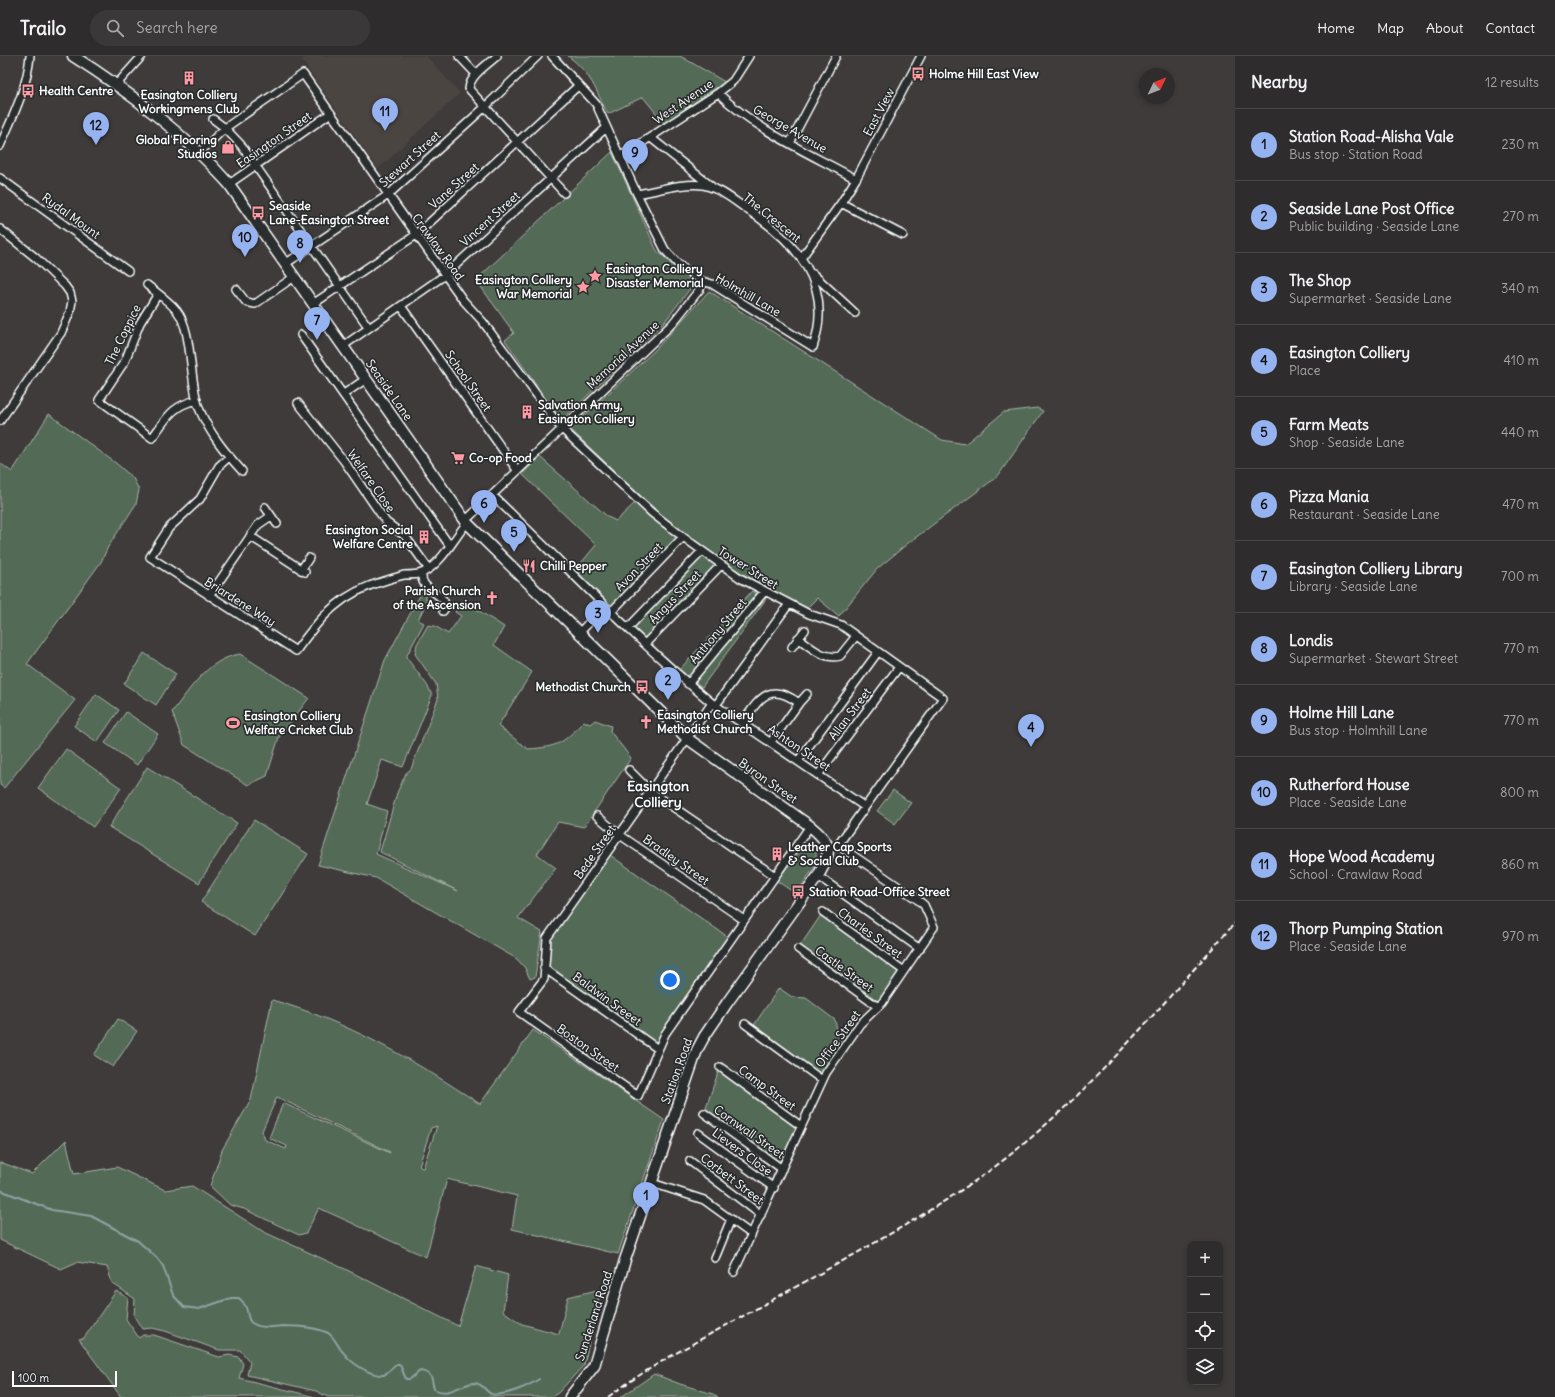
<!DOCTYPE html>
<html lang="en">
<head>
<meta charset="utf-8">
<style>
	:root { --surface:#2e2c2c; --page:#3a3838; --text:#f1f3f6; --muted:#a7a7a9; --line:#494848; --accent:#95b2f1 }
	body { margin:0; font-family:Delius,sans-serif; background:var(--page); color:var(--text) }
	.controls { position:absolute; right:12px; bottom:12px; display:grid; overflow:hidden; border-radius:8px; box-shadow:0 2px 6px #0003 }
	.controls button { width:36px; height:36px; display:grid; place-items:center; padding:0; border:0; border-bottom:1px solid var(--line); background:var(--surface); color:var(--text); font:20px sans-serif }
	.compass { position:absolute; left:1139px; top:12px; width:36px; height:36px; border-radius:50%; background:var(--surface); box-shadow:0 2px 6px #0003; rotate:47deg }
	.scale { position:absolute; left:12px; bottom:10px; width:105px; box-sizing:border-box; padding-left:4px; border:2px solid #fff; border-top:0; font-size:11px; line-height:14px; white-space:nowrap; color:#fff; -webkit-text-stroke:3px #2a2d2e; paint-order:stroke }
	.you { position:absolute; left:670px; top:924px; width:14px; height:14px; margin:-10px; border:3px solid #fff; border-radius:50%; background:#1a73e8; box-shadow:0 0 0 6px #1a73e833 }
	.badge { display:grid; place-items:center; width:26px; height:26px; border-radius:50%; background:var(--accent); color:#111; font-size:13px; font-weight:700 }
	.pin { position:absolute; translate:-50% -33px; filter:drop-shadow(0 1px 2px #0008) }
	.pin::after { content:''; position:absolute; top:21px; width:14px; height:12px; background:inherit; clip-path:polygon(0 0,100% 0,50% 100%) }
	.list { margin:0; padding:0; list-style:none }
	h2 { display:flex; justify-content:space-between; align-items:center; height:52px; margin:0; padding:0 16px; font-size:17px }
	h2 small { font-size:13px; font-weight:400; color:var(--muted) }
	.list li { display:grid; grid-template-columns:26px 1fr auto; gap:12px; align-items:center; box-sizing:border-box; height:72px; padding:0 16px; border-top:1px solid var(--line) }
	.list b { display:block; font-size:15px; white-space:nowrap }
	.list p { margin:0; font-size:13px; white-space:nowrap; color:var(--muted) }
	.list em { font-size:13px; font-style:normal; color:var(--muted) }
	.icon { flex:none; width:22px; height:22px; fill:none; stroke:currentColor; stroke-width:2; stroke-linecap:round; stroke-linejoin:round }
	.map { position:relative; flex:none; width:1235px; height:1341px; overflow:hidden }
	header { display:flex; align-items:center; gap:24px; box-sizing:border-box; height:56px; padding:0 20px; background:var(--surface); border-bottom:1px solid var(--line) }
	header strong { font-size:19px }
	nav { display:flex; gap:22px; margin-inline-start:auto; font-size:14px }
	.search { width:280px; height:36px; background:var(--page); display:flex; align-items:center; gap:10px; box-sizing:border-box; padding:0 14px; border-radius:22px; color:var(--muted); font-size:15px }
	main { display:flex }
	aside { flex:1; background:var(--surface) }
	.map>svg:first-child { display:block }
	.built { fill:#4c4543 }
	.green { fill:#536a56; stroke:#a9b4aa; fill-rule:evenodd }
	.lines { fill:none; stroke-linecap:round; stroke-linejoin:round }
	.stream { stroke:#90a2a4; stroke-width:2 }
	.street-casing { stroke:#fff; stroke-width:10 }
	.secondary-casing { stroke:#fff; stroke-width:13 }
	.street { stroke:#2a2d2e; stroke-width:7 }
	.secondary { stroke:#2a2d2e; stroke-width:10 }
	.rail { stroke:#fff; stroke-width:2; stroke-dasharray:6 3; stroke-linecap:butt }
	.labels { text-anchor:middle; stroke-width:3.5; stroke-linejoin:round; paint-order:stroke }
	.poi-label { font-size:12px; font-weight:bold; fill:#fff; stroke:#2a2d2e; text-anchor:start }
	.street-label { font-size:12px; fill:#fff; stroke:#2a2d2e }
	.quarter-label { font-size:14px; font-weight:bold; fill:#fff; stroke:#2a2d2e }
</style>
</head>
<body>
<header>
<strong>Trailo</strong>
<div class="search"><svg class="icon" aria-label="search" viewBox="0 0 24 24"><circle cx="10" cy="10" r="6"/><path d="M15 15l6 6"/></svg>Search here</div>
<nav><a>Home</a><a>Map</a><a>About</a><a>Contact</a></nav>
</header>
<main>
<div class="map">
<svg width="1235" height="1341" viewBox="0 0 1235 1341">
	<rect width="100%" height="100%" fill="#3e3b3a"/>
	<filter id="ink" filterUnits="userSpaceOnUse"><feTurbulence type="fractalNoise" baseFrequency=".025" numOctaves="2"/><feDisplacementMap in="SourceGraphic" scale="8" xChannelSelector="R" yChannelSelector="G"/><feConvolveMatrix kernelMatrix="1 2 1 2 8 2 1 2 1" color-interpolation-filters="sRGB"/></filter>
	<g filter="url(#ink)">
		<path class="built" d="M308 0H426L460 37 378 113 302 4Z"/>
		<path class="green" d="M568 0H680L725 26 664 67 643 41 608 58C596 35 591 17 568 0Z
			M612 96 657 195 688 221 693 229 666 264 561 365 505 284 514 277 476 224Z
			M709 235 942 384 965 388 1004 356 1037 352 1043 355 998 420 907 488 877 513 839 560 817 542 807 552C758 530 710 499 668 464 634 436 603 403 570 373L655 294Z
			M49 358 117 408 133 422 139 434 136 448 108 491 101 506 27 608 75 644 4 732 0 729V407L12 416Z
			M540 401 608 461 616 465 638 444 683 481 611 556 572 518 596 489 522 418Z
			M702 495 721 509 645 588 628 572Z
			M423 534 427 545 418 564 424 567 406 601 427 629 432 639 403 711 382 704 367 748 387 755 376 798 458 835 380 796 397 737 406 717 411 713 438 643 436 628 415 598 417 588 428 569 435 570 448 578 461 560 455 556 462 544 504 571 494 589 532 616 498 670 528 693C559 691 563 687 584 665L590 668 595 664 611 670 610 675 631 702 584 771 558 766 537 798 556 812 518 862 542 876 535 921 530 923 525 912 517 903 376 822 318 809 385 604Z
			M752 535 766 543 702 631 679 614Z
			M144 597 176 618 156 649 124 628Z
			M240 598 309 642 279 681 267 720 248 729 184 689 172 656C191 632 208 603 240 598Z
			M96 638 119 654 97 686 74 670Z
			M126 656 158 678 137 709 105 687Z
			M66 693 121 732 93 771 38 732Z
			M147 711 237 767 199 827 109 771Z
			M893 734 911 747 895 768 877 755Z
			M254 764 308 798 255 880 201 846Z
			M807 789 816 793V809L796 838 777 825 802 791Z
			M607 797 731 883 658 993 544 912 547 882Z
			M823 856 904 915 878 951 798 893Z
			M779 932 792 941 806 942 835 964 837 974 850 983 824 1020 754 969Z
			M272 944C347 965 415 1005 480 1048L533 974 664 1064 618 1198 512 1173 517 1140 447 1123 426 1201 319 1152 306 1177 299 1179 244 1153 230 1149 210 1130 222 1094 251 1044ZM277 1041 390 1096V1097L283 1047 269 1082 287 1090 286 1093 265 1084 262 1075ZM437 1070 423 1112H422L419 1110 431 1072Z
			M118 963 137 975 113 1011 94 999Z
			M720 1011 801 1070 782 1113 704 1057Z
			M66 1084 74 1118 117 1111 165 1134 192 1130 264 1176 345 1213 458 1270 476 1210 508 1219 503 1255 522 1268 559 1278 568 1241 601 1233 584 1309 559 1336 552 1341H328L316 1335 247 1319 250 1306 240 1294H219L165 1275 152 1272 142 1273 134 1260 135 1243 112 1227 107 1211 77 1206 61 1213 0 1184V1106L32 1118Z
			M116 1235 128 1242 126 1263 139 1282 143 1279H154L219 1301 229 1299 239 1301 243 1308 239 1322 315 1341H121L79 1283 84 1282Z
			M654 1318 680 1328 713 1338 718 1341H621Z"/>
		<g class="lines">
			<path class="stream" d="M0 1134 52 1154 91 1160 138 1185 157 1202 163 1210 173 1239 184 1251 199 1253 231 1242H239C251 1252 245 1263 252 1267 261 1273 273 1271 282 1270 295 1270 316 1271 328 1277 335 1281 337 1290 343 1296 351 1307 370 1320 384 1319L396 1309H400L406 1323H410L420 1315C434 1317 431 1323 434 1333 448 1341 459 1329 473 1327 483 1327 484 1334 491 1338 504 1341 529 1330 539 1323"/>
			<g class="street-casing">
				<path id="street" d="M459 0 476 18
					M497 0C487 9 470 19 469 33L564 137
					M552 0 596 48 637 138 665 194 678 208 702 225 712 228 813 291C835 227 795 185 745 152 732 143 719 132 703 129 684 126 656 135 637 138
					M116 29 142 0
					M718 37C757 75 809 97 856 123
					M213 63 225 72 241 89 369 272
					M651 82 711 130
					M790 87 836 0
					M0 90C13 60 27 33 30 0
					M200 96 225 72 303 18 431 199 463 244 483 266 561 372 652 457 683 481 740 522 809 558 841 569 943 642 838 789 828 793
					M620 101 718 37 733 25 749 0
					M0 122 128 215
					M229 128 331 57
					M841 147 903 179
					M0 173 36 202 65 230 70 237 72 245 70 256 61 277 0 365
					M802 201 841 147 856 123 921 0
					M285 208 388 139 485 51 538 0
					M813 218 855 257
					M147 229C157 237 169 245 177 255 193 275 189 325 199 352 209 377 225 396 242 415
					M236 233 246 246 255 248 294 221
					M158 238 140 267 125 305 99 344 152 382C167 362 171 350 197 344
					M313 248 416 179 579 29
					M401 250 517 414
					M301 279 450 490
					M343 290 445 219 606 72
					M344 338 366 323
					M298 347 344 405 386 466 405 480 428 512
					M229 401 219 410 200 443 169 472 150 501 296 595C321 560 341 537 384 525 390 523 397 521 404 519 410 519 417 519 422 517 441 509 454 482 467 467
					M492 439C565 508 633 583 712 647L865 751
					M265 451 277 468
					M465 465 672 268 700 233 702 225
					M250 480 305 516
					M301 514 309 502
					M422 517C420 532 435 534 444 545L445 552 443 555
					M209 540 258 469 271 460
					M611 556 683 481
					M628 572 702 495
					M579 577 605 550
					M798 582C810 591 824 604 840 600L856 580
					M645 588 721 509
					M792 591 805 574
					M688 628 764 536
					M712 647 547 882 544 923 519 956 638 1040 665 978 810 770
					M799 647 807 638
					M716 649 789 548
					M742 667C760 642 769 625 799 647L771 686
					M798 705 878 596
					M629 714 651 736 775 820
					M818 719 899 611
					M597 760 620 779 744 864
					M818 820 920 893
					M823 856 904 915
					M798 893 878 951
					M544 912 658 993
					M745 968 822 1024
					M720 1011 801 1070
					M704 1057 782 1113
					M698 1077 774 1132
					M690 1105 761 1159
					M652 1127 704 1144 751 1178
					M715 1202 731 1163
					M734 1216 826 1017 860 968 882 947 934 871 924 849 918 844 838 789"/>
			</g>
			<g class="secondary-casing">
				<path id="secondary" d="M73 0C127 34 187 80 229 128L467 467 688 683 810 770C833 789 832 795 818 820L727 947 704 981 697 994 625 1204 594 1310 570 1341"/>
			</g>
			<use href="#street" class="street"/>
			<use href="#secondary" class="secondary"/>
			<path class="rail" d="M608 1341C651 1309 698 1285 745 1259 820 1217 897 1177 969 1129 1073 1059 1152 959 1235 867"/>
		</g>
	</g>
	<defs>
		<g id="bus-bare" transform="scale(1.08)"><path d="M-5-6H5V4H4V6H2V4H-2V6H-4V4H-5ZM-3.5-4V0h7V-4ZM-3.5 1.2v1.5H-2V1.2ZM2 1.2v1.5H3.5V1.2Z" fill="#ff9aa2" stroke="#2a2d2e" stroke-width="2.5" paint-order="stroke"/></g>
		<g id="building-bare" transform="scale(1.08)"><path d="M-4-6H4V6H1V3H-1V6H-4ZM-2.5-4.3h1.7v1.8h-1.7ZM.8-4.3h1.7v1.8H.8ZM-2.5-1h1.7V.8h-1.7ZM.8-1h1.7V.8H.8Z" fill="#ff9aa2" stroke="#2a2d2e" stroke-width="2.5" paint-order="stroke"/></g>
		<g id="shop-bare" transform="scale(1.08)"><path d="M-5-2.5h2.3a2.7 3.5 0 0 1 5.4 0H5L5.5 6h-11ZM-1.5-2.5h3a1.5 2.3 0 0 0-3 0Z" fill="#ff9aa2" stroke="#2a2d2e" stroke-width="2.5" paint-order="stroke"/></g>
		<g id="sight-bare" transform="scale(1.08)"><path d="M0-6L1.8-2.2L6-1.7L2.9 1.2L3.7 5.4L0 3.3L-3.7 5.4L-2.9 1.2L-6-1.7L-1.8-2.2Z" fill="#ff9aa2" stroke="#2a2d2e" stroke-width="2.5" paint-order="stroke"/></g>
		<g id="supermarket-bare" transform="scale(1.08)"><path d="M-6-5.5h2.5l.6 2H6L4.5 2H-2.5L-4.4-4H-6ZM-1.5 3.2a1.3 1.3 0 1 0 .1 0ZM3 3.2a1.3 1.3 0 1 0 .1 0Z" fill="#ff9aa2" stroke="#2a2d2e" stroke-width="2.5" paint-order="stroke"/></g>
		<g id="restaurant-bare" transform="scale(1.08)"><path d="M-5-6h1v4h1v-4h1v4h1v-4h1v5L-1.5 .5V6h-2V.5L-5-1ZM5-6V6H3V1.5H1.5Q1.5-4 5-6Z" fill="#ff9aa2" stroke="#2a2d2e" stroke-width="2.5" paint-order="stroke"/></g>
		<g id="church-bare" transform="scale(1.08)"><path d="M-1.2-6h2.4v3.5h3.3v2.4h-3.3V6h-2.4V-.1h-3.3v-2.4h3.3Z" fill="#ff9aa2" stroke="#2a2d2e" stroke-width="2.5" paint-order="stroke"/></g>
		<g id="stadium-bare" transform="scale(1.08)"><path d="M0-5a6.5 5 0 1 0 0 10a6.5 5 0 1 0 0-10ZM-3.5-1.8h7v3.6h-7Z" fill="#ff9aa2" stroke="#2a2d2e" stroke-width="2.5" paint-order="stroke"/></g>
	</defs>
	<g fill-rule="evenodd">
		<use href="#bus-bare" x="918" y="18"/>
		<use href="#building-bare" x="189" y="22"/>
		<use href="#bus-bare" x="28" y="35"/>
		<use href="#shop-bare" x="228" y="91"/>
		<use href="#bus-bare" x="258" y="157"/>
		<use href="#sight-bare" x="595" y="220"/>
		<use href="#sight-bare" x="583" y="231"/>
		<use href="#building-bare" x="527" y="356"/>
		<use href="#supermarket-bare" x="458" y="402"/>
		<use href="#building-bare" x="424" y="481"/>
		<use href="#restaurant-bare" x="529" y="510"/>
		<use href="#church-bare" x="492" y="542"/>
		<use href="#bus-bare" x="642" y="631"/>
		<use href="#church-bare" x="646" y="666"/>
		<use href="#stadium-bare" x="233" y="667"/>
		<use href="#building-bare" x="777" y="798"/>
		<use href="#bus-bare" x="798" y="836"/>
	</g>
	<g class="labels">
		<g class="poi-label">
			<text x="929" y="22">Holme Hill East View</text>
			<text x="39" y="39">Health Centre</text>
			<text x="189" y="43" text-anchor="middle">Easington Colliery<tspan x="189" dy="14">Workingmens Club</tspan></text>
			<text x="217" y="88" text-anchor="end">Global Flooring<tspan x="217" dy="14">Studios</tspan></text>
			<text x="269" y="154">Seaside<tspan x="269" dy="14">Lane-Easington Street</tspan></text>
			<text x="606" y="217">Easington Colliery<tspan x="606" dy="14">Disaster Memorial</tspan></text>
			<text x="572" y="228" text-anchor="end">Easington Colliery<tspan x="572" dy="14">War Memorial</tspan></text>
			<text x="538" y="353">Salvation Army,<tspan x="538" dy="14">Easington Colliery</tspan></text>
			<text x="469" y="406">Co-op Food</text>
			<text x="413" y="478" text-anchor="end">Easington Social<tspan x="413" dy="14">Welfare Centre</tspan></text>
			<text x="540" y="514">Chilli Pepper</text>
			<text x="481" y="539" text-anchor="end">Parish Church<tspan x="481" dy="14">of the Ascension</tspan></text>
			<text x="631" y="635" text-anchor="end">Methodist Church</text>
			<text x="657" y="663">Easington Colliery<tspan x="657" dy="14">Methodist Church</tspan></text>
			<text x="244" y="664">Easington Colliery<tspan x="244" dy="14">Welfare Cricket Club</tspan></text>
			<text x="788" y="795">Leather Cap Sports<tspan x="788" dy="14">&amp; Social Club</tspan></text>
			<text x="809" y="840">Station Road-Office Street</text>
		</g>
		<g class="street-label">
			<text transform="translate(683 46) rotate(-34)" y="4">West Avenue</text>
			<text transform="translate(879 56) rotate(-62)" y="4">East View</text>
			<text transform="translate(790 73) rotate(30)" y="4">George Avenue</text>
			<text transform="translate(274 84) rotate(-35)" y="4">Easington Street</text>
			<text transform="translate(410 103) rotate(-42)" y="4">Stewart Street</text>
			<text transform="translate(454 130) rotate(-42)" y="4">Vane Street</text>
			<text transform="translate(71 160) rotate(36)" y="4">Rydal Mount</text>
			<text transform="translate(772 162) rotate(39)" y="4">The Crescent</text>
			<text transform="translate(490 163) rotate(-42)" y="4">Vincent Street</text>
			<text transform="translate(438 191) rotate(54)" y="4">Crawlaw Road</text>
			<text transform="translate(748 239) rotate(30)" y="4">Holmhill Lane</text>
			<text transform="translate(123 279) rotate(-64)" y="4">The Coppice</text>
			<text transform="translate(623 299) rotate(-43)" y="4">Memorial Avenue</text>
			<text transform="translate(468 325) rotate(55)" y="4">School Street</text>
			<text transform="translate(389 334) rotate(55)" y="4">Seaside Lane</text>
			<text transform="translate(371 425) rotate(55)" y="4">Welfare Close</text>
			<text transform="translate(639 511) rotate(-46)" y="4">Avon Street</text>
			<text transform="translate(748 512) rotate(32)" y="4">Tower Street</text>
			<text transform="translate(675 541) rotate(-46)" y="4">Angus Street</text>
			<text transform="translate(240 546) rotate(32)" y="4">Briardene Way</text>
			<text transform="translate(718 575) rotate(-50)" y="4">Anthony Street</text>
			<text transform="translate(850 658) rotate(-53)" y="4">Allan Street</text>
			<text transform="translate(799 692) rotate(34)" y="4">Ashton Street</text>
			<text transform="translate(768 725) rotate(35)" y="4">Byron Street</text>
			<text transform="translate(595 796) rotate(-55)" y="4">Bede Street</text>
			<text transform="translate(676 804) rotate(35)" y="4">Bradley Street</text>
			<text transform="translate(870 877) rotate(36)" y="4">Charles Street</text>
			<text transform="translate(844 913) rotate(36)" y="4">Castle Street</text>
			<text transform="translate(607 943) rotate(36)" y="4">Baldwin Sreeet</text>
			<text transform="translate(838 983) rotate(-54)" y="4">Office Street</text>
			<text transform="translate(588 992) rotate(35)" y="4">Boston Street</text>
			<text transform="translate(677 1015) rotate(-70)" y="4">Station Road</text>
			<text transform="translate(767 1032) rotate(36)" y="4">Camp Street</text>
			<text transform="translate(749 1076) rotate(35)" y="4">Cornwall Street</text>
			<text transform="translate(742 1096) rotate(36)" y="4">Lievers Close</text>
			<text transform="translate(732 1123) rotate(37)" y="4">Corbett Street</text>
			<text transform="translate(594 1260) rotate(-72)" y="4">Sunderland Road</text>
		</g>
		<g class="quarter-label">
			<text x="658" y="735">Easington<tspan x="658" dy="16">Colliery</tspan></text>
		</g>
	</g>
</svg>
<div class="controls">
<button>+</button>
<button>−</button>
<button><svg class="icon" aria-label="locate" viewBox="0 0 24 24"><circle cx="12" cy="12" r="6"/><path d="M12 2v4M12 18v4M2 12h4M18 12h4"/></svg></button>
<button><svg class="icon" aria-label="layers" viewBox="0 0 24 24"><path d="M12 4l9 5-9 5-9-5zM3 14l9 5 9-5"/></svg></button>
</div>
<svg class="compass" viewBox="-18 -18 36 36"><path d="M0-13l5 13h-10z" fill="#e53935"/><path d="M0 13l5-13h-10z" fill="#a7a7a9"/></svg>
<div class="scale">100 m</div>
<div class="you"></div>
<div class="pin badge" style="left:646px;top:1159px">1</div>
<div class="pin badge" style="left:668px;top:644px">2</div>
<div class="pin badge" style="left:598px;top:577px">3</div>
<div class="pin badge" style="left:1031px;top:691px">4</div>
<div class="pin badge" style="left:514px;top:496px">5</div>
<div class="pin badge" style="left:484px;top:467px">6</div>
<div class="pin badge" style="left:317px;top:284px">7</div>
<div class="pin badge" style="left:300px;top:207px">8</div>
<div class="pin badge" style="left:635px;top:116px">9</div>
<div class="pin badge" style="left:245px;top:201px">10</div>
<div class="pin badge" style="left:385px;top:75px">11</div>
<div class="pin badge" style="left:96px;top:89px">12</div>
</div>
<aside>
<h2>Nearby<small>12 results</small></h2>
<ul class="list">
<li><span class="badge">1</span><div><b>Station Road-Alisha Vale</b><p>Bus stop · Station Road</p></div><em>230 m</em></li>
<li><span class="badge">2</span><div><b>Seaside Lane Post Office</b><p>Public building · Seaside Lane</p></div><em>270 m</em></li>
<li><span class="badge">3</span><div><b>The Shop</b><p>Supermarket · Seaside Lane</p></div><em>340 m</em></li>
<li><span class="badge">4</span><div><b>Easington Colliery</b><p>Place</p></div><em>410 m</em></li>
<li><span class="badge">5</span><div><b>Farm Meats</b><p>Shop · Seaside Lane</p></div><em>440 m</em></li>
<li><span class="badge">6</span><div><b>Pizza Mania</b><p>Restaurant · Seaside Lane</p></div><em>470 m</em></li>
<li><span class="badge">7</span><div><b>Easington Colliery Library</b><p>Library · Seaside Lane</p></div><em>700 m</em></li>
<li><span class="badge">8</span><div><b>Londis</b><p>Supermarket · Stewart Street</p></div><em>770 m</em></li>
<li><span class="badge">9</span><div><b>Holme Hill Lane</b><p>Bus stop · Holmhill Lane</p></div><em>770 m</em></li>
<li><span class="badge">10</span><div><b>Rutherford House</b><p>Place · Seaside Lane</p></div><em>800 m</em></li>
<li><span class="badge">11</span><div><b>Hope Wood Academy</b><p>School · Crawlaw Road</p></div><em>860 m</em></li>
<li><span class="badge">12</span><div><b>Thorp Pumping Station</b><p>Place · Seaside Lane</p></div><em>970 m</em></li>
</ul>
</aside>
</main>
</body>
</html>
